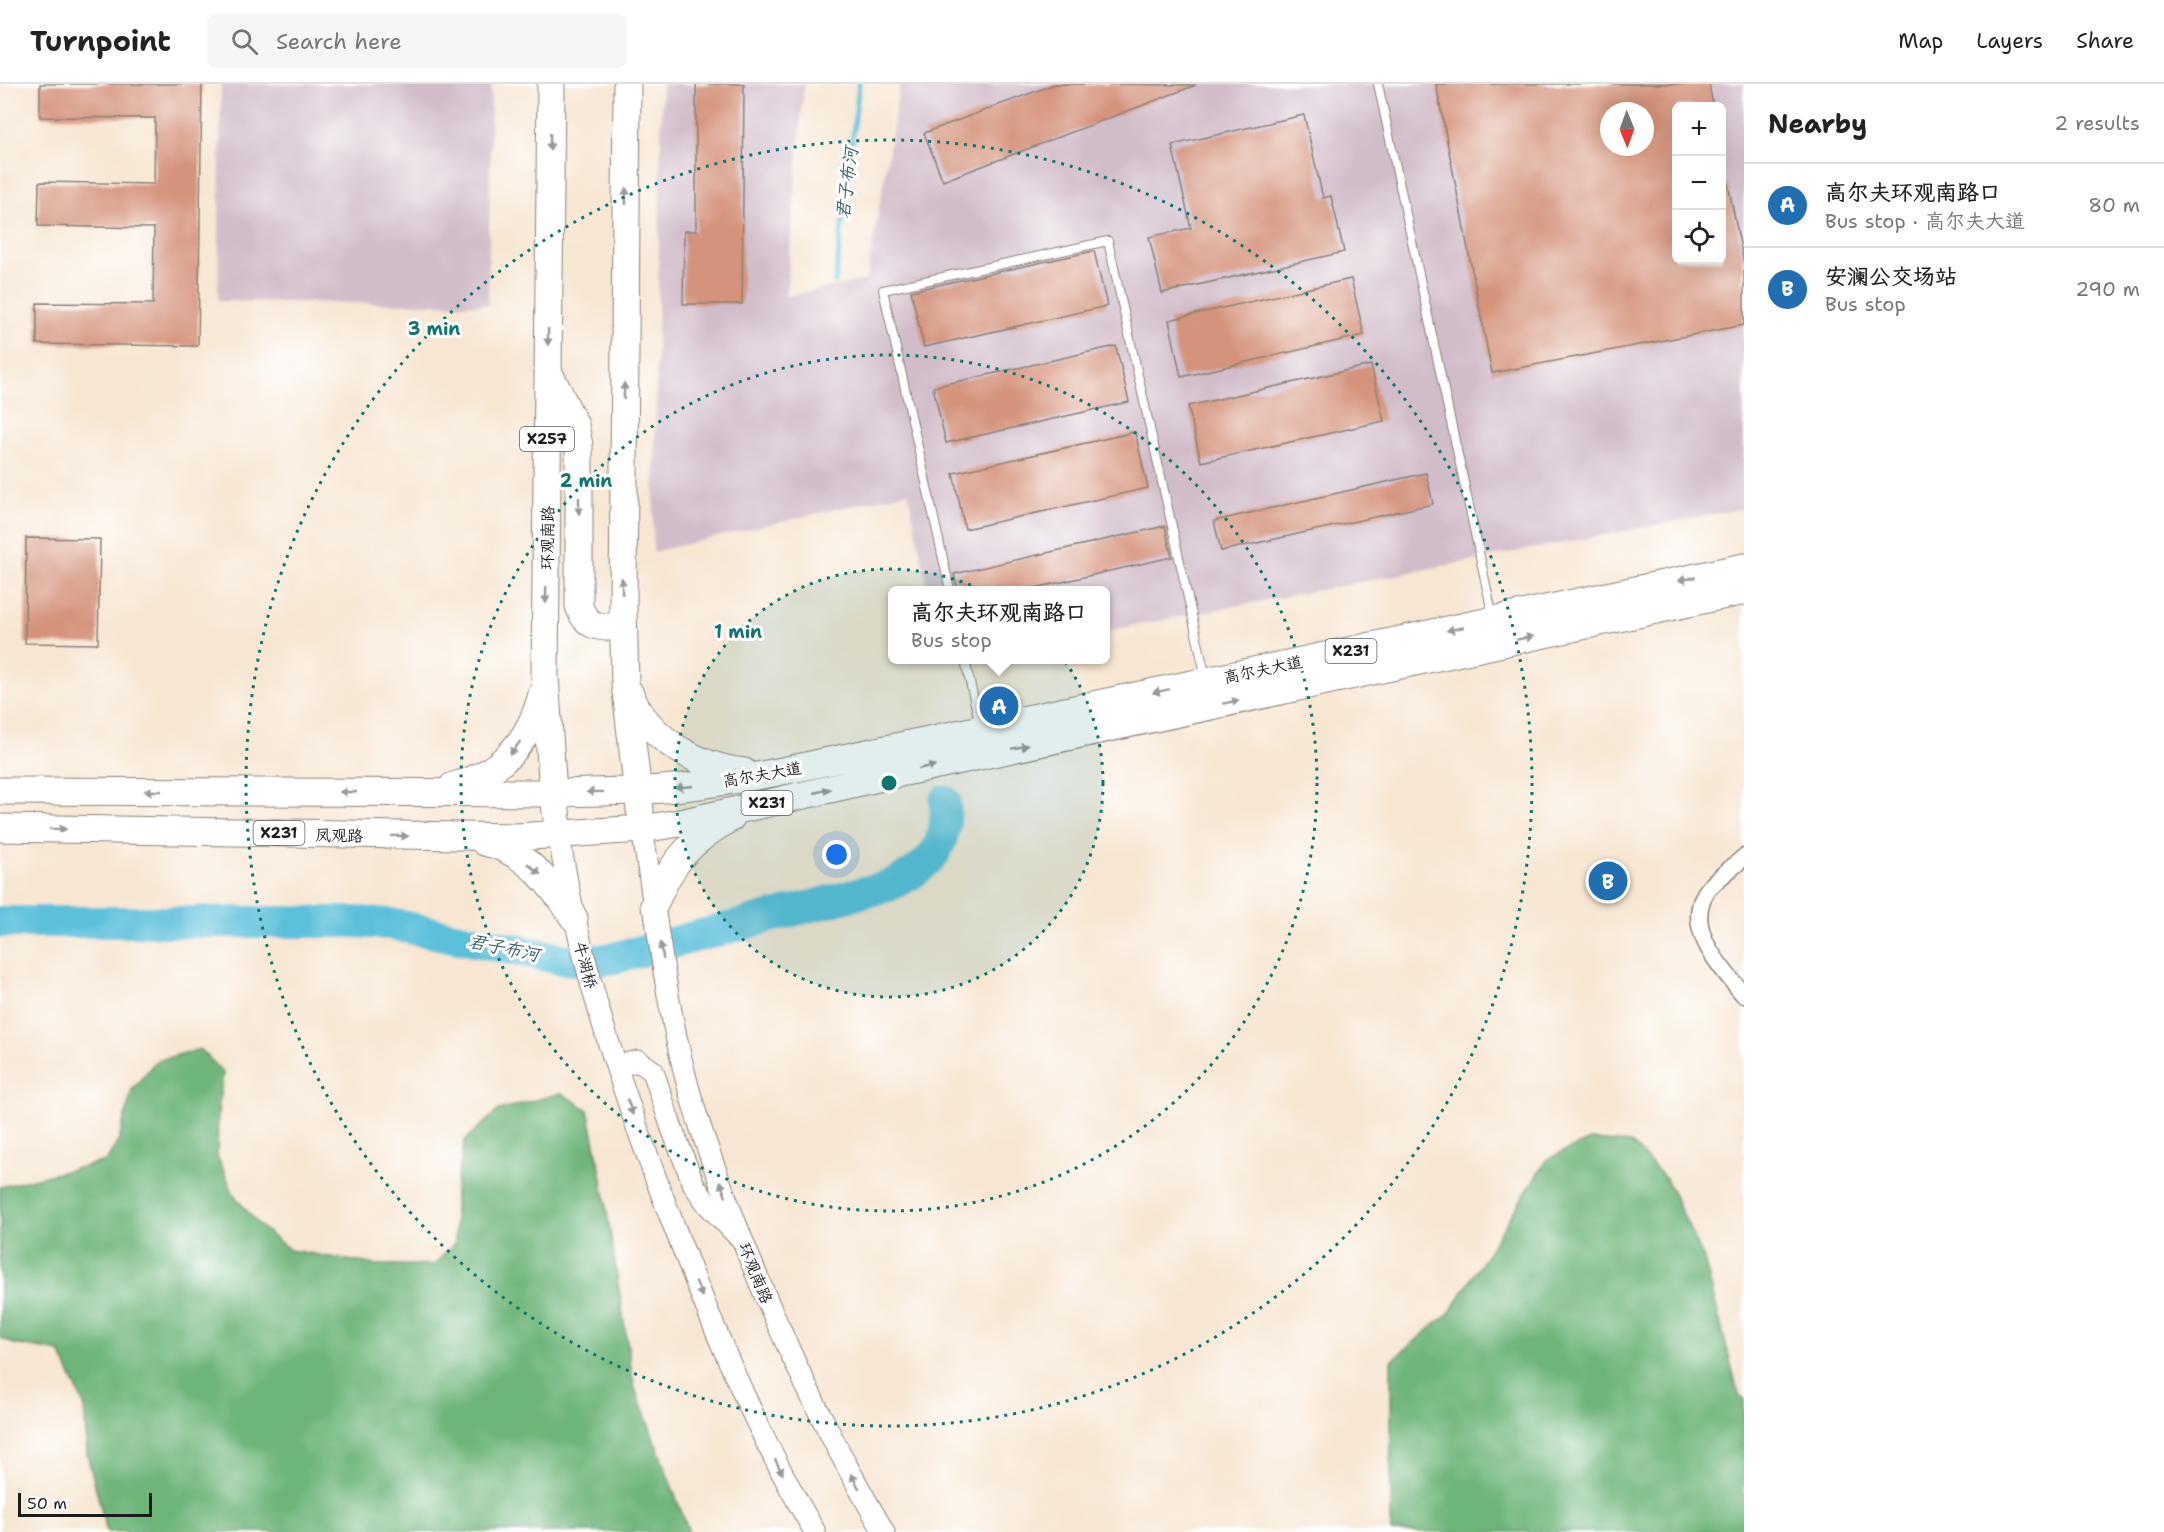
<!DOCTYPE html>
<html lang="en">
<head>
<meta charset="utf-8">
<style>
	:root { --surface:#fff; --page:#f6f6f6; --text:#222; --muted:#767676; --line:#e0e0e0; --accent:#1f6fb2 }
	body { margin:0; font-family:"Shantell Sans","LXGW WenKai TC",sans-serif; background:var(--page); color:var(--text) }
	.controls { position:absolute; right:18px; top:18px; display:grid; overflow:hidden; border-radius:9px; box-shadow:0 6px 24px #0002 }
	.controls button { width:54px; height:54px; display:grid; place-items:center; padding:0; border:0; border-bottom:2px solid var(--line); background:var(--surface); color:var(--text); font:30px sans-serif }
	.compass { position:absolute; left:1600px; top:18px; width:54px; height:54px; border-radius:50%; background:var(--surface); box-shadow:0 6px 24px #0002; rotate:179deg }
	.scale { position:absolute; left:18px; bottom:15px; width:134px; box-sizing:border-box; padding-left:6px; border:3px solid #1c1c1c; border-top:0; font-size:16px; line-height:21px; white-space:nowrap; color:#1c1c1c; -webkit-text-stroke:4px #fff; paint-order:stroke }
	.you { position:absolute; left:837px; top:771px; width:21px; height:21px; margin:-15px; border:4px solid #fff; border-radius:50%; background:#1a73e8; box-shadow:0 0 0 9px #1a73e833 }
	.badge { display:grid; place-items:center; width:39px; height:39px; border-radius:50%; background:var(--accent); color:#fff; font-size:20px; font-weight:700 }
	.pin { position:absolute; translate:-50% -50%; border:3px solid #fff; box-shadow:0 2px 6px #0006 }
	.popup { position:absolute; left:888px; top:502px; width:222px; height:78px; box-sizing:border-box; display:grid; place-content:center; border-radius:9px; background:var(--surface); filter:drop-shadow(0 2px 4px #0005); font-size:20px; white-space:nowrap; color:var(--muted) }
	.popup b { font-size:22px; color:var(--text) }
	.popup::after { content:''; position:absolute; left:50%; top:100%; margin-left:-12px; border:12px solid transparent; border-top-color:var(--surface) }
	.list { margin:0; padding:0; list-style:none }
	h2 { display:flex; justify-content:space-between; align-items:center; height:78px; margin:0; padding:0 24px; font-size:26px }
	h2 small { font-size:20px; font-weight:400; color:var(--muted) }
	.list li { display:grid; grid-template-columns:39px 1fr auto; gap:18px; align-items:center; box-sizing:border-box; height:84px; padding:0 24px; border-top:2px solid var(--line) }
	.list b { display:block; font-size:22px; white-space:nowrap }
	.list p { margin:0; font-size:20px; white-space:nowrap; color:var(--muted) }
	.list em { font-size:20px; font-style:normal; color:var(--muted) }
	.icon { flex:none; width:33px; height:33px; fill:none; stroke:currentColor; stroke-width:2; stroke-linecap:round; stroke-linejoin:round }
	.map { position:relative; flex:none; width:1744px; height:1448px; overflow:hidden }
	header { display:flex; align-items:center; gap:36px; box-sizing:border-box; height:84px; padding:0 30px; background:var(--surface); border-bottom:2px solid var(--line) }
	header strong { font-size:28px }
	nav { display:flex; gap:33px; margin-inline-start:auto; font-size:21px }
	.search { width:420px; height:54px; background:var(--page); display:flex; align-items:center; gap:15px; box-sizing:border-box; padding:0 21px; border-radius:9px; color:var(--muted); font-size:22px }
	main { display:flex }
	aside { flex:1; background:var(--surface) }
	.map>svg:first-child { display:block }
	.industrial { fill:#d1bdca; fill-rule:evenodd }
	.forest { fill:#6eb57a; stroke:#45684b; stroke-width:1.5 }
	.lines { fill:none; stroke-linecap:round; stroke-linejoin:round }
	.stream { stroke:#5cc0da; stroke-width:5 }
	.river { stroke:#5cc0da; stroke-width:32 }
	.building { fill:#d4937a; fill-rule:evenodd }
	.service-casing { stroke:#8a8177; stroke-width:10 }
	.minor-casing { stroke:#8a8177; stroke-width:19 }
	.tertiary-casing { stroke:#8a8177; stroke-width:23 }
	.primary-casing { stroke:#8a8177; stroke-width:29 }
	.service { stroke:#fff; stroke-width:8 }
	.minor { stroke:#fff; stroke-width:16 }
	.tertiary { stroke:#fff; stroke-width:21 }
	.primary { stroke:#fff; stroke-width:27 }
	.oneway { fill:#999 }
	.ring { fill:none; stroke:#0f766e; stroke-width:3; stroke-dasharray:3 6 }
	.labels { text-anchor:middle; stroke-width:6; stroke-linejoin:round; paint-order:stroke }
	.shield { fill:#fff; stroke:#606060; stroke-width:1.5 }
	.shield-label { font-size:15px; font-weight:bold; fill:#1c1c1c }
	.street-label { font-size:16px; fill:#1c1c1c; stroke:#fff }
	.water-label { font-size:18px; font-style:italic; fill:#365e68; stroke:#fff }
	.centre { fill:#0f766e; stroke:#fff; stroke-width:3 }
	.ring-label { font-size:18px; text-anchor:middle; font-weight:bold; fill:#0f766e; stroke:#fff; stroke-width:6; stroke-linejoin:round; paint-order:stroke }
</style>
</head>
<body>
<header>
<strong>Turnpoint</strong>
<div class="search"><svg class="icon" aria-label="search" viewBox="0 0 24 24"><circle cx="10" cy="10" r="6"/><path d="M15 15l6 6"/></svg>Search here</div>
<nav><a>Map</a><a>Layers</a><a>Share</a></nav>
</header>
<main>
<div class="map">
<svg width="1744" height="1448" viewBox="0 0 1744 1448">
	<rect width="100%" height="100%" fill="#fff"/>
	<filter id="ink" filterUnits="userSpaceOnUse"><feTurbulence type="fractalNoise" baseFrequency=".0167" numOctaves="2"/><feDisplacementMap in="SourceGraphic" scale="12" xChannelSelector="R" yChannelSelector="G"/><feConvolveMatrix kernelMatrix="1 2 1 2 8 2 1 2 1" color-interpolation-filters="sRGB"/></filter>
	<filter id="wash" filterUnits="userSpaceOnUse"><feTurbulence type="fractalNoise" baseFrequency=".008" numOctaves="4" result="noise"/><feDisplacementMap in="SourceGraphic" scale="24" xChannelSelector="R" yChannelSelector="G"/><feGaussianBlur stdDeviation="1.35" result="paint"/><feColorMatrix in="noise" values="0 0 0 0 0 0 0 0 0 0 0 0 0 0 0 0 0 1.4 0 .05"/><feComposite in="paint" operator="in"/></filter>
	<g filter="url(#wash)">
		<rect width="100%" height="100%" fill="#f7e6d2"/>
		<path class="industrial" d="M221 0H491L488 221 218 217Z
			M662 0H804L786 212 867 196 900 0H1744V424L1106 547V506H928L908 408 653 468ZM1676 22H1722V176H1676ZM1609 27H1645V63H1609Z"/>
		<path class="forest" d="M200 965 223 988 218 1028 217 1072 235 1113 261 1143 290 1166 377 1181H434L455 1159V1107L465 1056 499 1026 561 1009 588 1026 601 1089 634 1302 689 1448H107L87 1370 84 1321 60 1268 14 1260 0 1254V1103L106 1077 119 1056 132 1006 156 977Z
			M1590 1056 1631 1059 1666 1095 1704 1175 1739 1312 1744 1315V1448H1391V1277L1450 1228 1547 1075Z"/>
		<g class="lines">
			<path class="stream" d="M835 198 859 0"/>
			<path class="river" d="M0 838H354L390 840 561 875 590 877 614 874 888 802C929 784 949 764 945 717"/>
		</g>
		<g id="blocks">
			<path class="building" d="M40 0H202L198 262 37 260V219L153 220 154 144 38 142 39 98 154 100 155 34 40 33Z
				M696 0H744L742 220H683L684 147H696Z
				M1055 0 1196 1 943 97 924 49Z
				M1436 0H1709L1713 22H1677V176H1722V100H1728L1744 180V241L1492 289ZM1609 27H1645V63H1609Z
				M1304 31 1323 114 1331 112 1344 168 1162 209 1149 153 1191 144 1172 61Z
				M1094 167 1107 222 924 263 911 207Z
				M1351 195 1364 251 1181 293 1169 236Z
				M1116 262 1129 318 946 359 933 303Z
				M1371 281 1384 337 1201 378 1188 322Z
				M1135 348 1148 404 965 445 953 389Z
				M1426 389 1433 420 1221 467 1214 437Z
				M1165 442 1172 473 1022 507H958L954 490Z
				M26 454 100 455 98 560 25 559Z"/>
		</g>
	</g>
	<g filter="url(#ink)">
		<use href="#blocks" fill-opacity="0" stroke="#8a8177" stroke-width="1.5"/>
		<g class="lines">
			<g class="service-casing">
				<path id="service" d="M1378 0 1493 533
					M950 506 883 206 1108 157 1206 594
					M965 576 980 642"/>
			</g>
			<g class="minor-casing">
				<path id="minor" d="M1744 773C1735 782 1711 799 1706 808 1683 845 1723 886 1744 911"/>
			</g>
			<g class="tertiary-casing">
				<path id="tertiary" d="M642 745C657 834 666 926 691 1013 704 1058 721 1102 738 1145 779 1250 827 1351 884 1448
					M559 752C581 892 629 1028 681 1160 719 1258 761 1357 815 1448
					M616 982 638 977 653 987 671 1042 694 1101 708 1121 737 1151"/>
			</g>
			<g class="primary-casing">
				<path id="primary" d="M551 0 545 592 552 695 559 752
					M627 0 623 521 625 599 640 726
					M551 293 575 341 579 361V522C587 546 602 543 623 543
					M629 608C647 654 696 682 744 688
					M453 702C500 691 530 657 542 610
					M0 707 553 709C597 708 640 708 683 703 729 698 775 689 820 679L1744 483
					M0 744 516 753 642 745 685 738 891 691 1744 507
					M484 758C525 766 552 801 574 834
					M654 821C672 777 689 758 731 734"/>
			</g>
			<use href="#service" class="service"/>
			<use href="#minor" class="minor"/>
			<use href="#tertiary" class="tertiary"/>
			<use href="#primary" class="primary"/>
		</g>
		<defs><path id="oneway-solid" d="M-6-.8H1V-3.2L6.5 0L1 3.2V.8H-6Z" transform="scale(1.5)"/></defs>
		<g class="oneway">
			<use href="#oneway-solid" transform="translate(550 58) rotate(91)"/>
			<use href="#oneway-solid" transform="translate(626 112) rotate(-89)"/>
			<use href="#oneway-solid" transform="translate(548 253) rotate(91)"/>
			<use href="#oneway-solid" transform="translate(624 307) rotate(-89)"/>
			<use href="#oneway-solid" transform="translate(579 422) rotate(90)"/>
			<use href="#oneway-solid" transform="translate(1687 495) rotate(168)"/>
			<use href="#oneway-solid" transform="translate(622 502) rotate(-91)"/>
			<use href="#oneway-solid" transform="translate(546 511) rotate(91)"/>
			<use href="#oneway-solid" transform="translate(1455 545) rotate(168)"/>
			<use href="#oneway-solid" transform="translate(1525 554) rotate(-12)"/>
			<use href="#oneway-solid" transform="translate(1161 607) rotate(168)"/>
			<use href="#oneway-solid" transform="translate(1231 618) rotate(-12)"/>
			<use href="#oneway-solid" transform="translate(1020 663) rotate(-12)"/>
			<use href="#oneway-solid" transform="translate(515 664) rotate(128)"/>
			<use href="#oneway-solid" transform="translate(927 683) rotate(-12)"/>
			<use href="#oneway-solid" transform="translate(684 703) rotate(174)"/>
			<use href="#oneway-solid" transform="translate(153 707) rotate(-180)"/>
			<use href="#oneway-solid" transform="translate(822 707) rotate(-13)"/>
			<use href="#oneway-solid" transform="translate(348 708) rotate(-180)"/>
			<use href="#oneway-solid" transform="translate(595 708) rotate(179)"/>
			<use href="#oneway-solid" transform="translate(58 745) rotate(1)"/>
			<use href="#oneway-solid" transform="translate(400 752) rotate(1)"/>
			<use href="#oneway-solid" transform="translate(534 785) rotate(40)"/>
			<use href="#oneway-solid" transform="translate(662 867) rotate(-99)"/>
			<use href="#oneway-solid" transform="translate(630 1023) rotate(71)"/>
			<use href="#oneway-solid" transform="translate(723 1105) rotate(-110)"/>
			<use href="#oneway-solid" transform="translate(699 1205) rotate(68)"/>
			<use href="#oneway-solid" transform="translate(779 1383) rotate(63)"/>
			<use href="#oneway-solid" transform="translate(855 1397) rotate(-119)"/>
		</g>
	</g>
	<circle cx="889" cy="699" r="214" fill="#0f766e" fill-opacity=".12"/>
	<g class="ring">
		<circle cx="889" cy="699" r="214"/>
		<circle cx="889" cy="699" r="428"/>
		<circle cx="889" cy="699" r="643"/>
	</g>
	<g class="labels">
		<g class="shield">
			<rect x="520" y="343" width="54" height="24" rx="4.5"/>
			<rect x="1325.5" y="555" width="51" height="24" rx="4.5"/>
			<rect x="741.5" y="707" width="51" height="24" rx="4.5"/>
			<rect x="253.5" y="737" width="51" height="24" rx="4.5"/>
		</g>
		<g class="shield-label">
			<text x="547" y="360">X257</text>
			<text x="1351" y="572">X231</text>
			<text x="767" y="724">X231</text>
			<text x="279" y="754">X231</text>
		</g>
		<g class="street-label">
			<text transform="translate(547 454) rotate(-89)" y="6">环观南路</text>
			<text transform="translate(1263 585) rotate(-12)" y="6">高尔夫大道</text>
			<text transform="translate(762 690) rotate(-10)" y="6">高尔夫大道</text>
			<text transform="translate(339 751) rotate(1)" y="6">凤观路</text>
			<text transform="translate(586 881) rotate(75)" y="6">牛湖桥</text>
			<text transform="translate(756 1189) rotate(68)" y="6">环观南路</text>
		</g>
		<g class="water-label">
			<text transform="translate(847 99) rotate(-83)" y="6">君子布河</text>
			<text transform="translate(504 864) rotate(12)" y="6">君子布河</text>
		</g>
	</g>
	<circle cx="889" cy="699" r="9" class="centre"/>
	<g class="ring-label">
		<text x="434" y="251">3 min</text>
		<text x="586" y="403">2 min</text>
		<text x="738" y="554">1 min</text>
	</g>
</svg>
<div class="controls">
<button>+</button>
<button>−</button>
<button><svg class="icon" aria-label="locate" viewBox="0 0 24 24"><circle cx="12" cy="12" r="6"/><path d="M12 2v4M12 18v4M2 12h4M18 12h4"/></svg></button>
</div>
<svg class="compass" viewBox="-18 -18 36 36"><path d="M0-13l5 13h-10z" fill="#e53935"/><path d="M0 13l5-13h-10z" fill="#767676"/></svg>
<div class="scale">50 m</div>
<div class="you"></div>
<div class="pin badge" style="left:999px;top:622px">A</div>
<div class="popup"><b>高尔夫环观南路口</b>Bus stop</div>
<div class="pin badge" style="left:1608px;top:797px">B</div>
</div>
<aside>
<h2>Nearby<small>2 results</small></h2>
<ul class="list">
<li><span class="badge">A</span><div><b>高尔夫环观南路口</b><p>Bus stop · 高尔夫大道</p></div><em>80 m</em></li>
<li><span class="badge">B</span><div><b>安澜公交场站</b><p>Bus stop</p></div><em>290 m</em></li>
</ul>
</aside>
</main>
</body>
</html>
